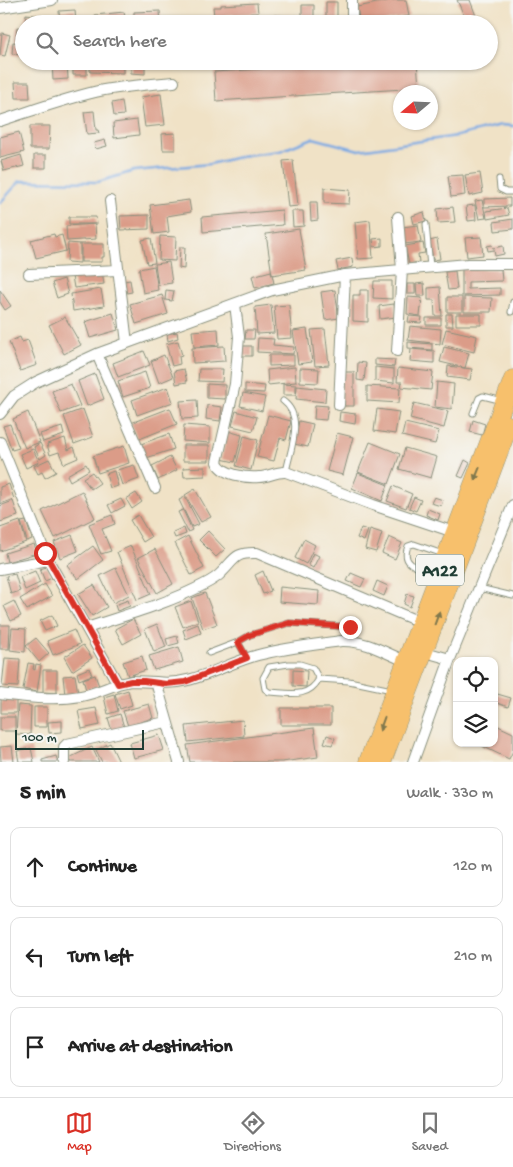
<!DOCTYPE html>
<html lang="en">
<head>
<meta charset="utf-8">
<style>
	:root { --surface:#fff; --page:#f6f6f6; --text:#222; --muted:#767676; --line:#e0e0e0; --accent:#d93025 }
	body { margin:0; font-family:"Gochi Hand",sans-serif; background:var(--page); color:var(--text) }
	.controls { position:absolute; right:15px; bottom:15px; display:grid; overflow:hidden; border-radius:10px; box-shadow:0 1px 4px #0004 }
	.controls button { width:45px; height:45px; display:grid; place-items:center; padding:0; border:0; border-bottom:1px solid var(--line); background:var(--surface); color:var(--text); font:25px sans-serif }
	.compass { position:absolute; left:393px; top:85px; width:45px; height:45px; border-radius:50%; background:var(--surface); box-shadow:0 1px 4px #0004; rotate:251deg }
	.scale { position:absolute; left:15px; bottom:12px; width:129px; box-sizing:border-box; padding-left:5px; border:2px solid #1f3d34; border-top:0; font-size:14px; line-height:18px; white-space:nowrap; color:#1f3d34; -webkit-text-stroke:4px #f6f6f2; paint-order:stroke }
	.stop { position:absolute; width:15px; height:15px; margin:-11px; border:4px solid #d93025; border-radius:50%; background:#fff }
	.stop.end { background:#d93025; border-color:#fff; box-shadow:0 1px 5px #0008 }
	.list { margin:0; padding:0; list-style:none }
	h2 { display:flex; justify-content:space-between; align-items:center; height:65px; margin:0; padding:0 20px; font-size:21px }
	h2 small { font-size:16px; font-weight:400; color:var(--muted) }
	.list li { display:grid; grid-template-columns:32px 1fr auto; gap:15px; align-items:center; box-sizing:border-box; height:80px; margin:0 10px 10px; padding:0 10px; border:1px solid var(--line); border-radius:10px }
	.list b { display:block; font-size:19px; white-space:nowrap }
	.list em { font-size:16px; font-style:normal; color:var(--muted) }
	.icon { flex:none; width:28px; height:28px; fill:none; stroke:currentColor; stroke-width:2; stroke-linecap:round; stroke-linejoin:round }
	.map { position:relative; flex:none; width:513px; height:762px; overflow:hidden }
	.search { position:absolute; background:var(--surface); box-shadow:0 1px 4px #0004; left:15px; right:15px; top:15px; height:55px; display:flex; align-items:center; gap:12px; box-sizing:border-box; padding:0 18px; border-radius:28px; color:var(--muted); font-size:19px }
	.sheet { height:335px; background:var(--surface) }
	nav { display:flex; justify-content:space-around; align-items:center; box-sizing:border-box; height:70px; border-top:1px solid var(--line); background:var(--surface); font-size:14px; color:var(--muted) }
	nav a { display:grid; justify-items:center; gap:2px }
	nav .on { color:var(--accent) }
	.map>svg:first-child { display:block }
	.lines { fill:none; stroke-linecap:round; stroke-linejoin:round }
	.stream { stroke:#79a9e3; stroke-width:2.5 }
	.building { fill:#db9c88 }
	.lane-casing { stroke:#88907d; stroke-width:7 }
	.street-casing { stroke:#88907d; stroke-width:12 }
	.highway-casing { stroke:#88907d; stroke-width:19 }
	.lane { stroke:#fff; stroke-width:5 }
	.street { stroke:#fff; stroke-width:10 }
	.highway { stroke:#f7c06c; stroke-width:18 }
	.oneway { fill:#80784d }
	.route { stroke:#d93025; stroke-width:6 }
	.labels { text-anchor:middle; stroke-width:4.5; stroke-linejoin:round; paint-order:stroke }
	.shield { fill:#f6f6f2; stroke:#60746d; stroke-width:1 }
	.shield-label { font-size:18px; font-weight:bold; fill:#1f3d34 }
</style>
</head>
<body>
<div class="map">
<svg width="513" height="762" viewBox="0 0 513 762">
	<rect width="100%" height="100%" fill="#f6f6f2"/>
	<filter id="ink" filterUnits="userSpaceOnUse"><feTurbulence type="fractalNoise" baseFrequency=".02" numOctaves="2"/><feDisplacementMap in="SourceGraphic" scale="10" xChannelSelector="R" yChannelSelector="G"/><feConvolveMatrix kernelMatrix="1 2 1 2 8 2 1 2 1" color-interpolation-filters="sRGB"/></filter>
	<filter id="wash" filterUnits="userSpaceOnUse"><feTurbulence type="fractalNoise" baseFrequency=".0096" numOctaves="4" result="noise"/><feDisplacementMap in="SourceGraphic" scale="20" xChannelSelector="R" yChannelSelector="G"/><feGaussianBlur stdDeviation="1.12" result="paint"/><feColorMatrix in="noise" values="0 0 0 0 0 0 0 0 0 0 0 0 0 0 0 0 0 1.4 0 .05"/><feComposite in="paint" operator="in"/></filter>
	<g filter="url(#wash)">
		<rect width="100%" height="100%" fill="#f0e2c6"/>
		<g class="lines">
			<path class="stream" d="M0 203 20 181 98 182 134 171 210 164 247 155 280 151 313 138 359 150 457 136 501 125 513 126"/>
		</g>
		<g id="blocks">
			<path class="building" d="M392 0H406L409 16 371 24H360L357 7Z
				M457 0H470L476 16 466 20Z
				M326 2H337V24H326Z
				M257 3 258 13 225 15V17L239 16V24H215L213 7H221V5Z
				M302 5H314V17H317V24H271V15L302 16Z
				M75 10 76 24H60L59 11Z
				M160 11 161 24H134V12Z
				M124 12 126 24H96L95 15Z
				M26 14 48 17 47 24H25Z
				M17 27 22 28 21 41 16 40Z
				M2 33 10 35 5 56 0 55Z
				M13 42 24 43V55L12 54Z
				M52 61H67L68 79 53 80Z
				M73 61H87V75H73Z
				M90 61H123V73L90 72Z
				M128 61H145V74L131 73V67H128Z
				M385 61H417L419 88 216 101 214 72Z
				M15 82H29L30 98H16Z
				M161 94 165 125 145 127 141 97Z
				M122 101 124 115 114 116 112 103Z
				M94 111 96 130H98L99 133 87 134 84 112Z
				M137 120 139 135 114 138 113 123Z
				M30 126H50L49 149H30Z
				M19 132 24 152 0 158V137Z
				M175 133V150H163L162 134Z
				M105 140 107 146 96 149 94 143Z
				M21 155 24 166 4 171 1 161Z
				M34 155H46V168H34Z
				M293 160 298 206 288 207 283 161Z
				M480 173 483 193 469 196 465 175Z
				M463 175 465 195 451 197 448 176Z
				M324 188 350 190 349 204 324 203Z
				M510 198V206L484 207V199Z
				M189 200 191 212 167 216 169 232 154 234 150 205Z
				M482 200 486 218 479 219 475 201Z
				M310 202H317L318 220 311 221Z
				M475 205 476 220 468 221 466 206Z
				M453 207 455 222 438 223 437 209Z
				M507 208 509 215 487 219 486 211Z
				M282 210 283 225 203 232 202 217Z
				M292 211H303L304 226 293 227Z
				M424 212 426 221 414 224 412 216Z
				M149 215V229L121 230 120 216Z
				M69 217H96L97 224H69Z
				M513 219V229L495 231 494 222Z
				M370 220 373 258 358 259 355 222Z
				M95 224 96 239 67 241 66 226Z
				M418 225 421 242 404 244 402 227Z
				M299 229 306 270 272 275 266 234Z
				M54 234 55 237 62 235 66 251 36 258 31 240Z
				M160 236 176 237 175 261 159 260Z
				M481 237 483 255 467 257 465 238Z
				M151 238 155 263 147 264 142 240Z
				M382 238V246L374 247 373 239Z
				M437 239 440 259 433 260 430 241Z
				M68 243 80 244V263L67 262Z
				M423 243 425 253 418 254 419 262 409 264 405 246Z
				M81 244H104V257H102V262H81Z
				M492 245 493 248 503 246 504 254 495 256 494 250 488 251 487 246Z
				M180 247H185L184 269 179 268Z
				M352 258 353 267 338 270 336 261Z
				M169 262 172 283 158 285 155 264Z
				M154 266 158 290 143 293 139 269Z
				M462 269H501L502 281 468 282V289L500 288V295L462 296Z
				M102 271 104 284 74 288 72 276Z
				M271 271 274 283 255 288 252 276Z
				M455 271 457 289 448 290 445 272Z
				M64 279 68 294 57 298 52 283Z
				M130 280 132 292 126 293 124 281Z
				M374 281H392V299L373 298Z
				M424 283 425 296H417L416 284Z
				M407 284H415V294H407Z
				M440 287 442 316H435L434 300H428V288Z
				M101 289 104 306 73 311 71 294Z
				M0 290 11 306 5 310 0 302Z
				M166 290 174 291 172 301 165 300Z
				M335 290 339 318 325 320 321 292Z
				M360 290H368V322L353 321V295H360Z
				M162 295 168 314 136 324 130 304Z
				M408 297 422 298 420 316 407 314Z
				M447 297H462V312H447Z
				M464 297 492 298 491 312H464Z
				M394 304 396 317 380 319 379 306Z
				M271 305 274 333 257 334 255 307Z
				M289 305 292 338 277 339 274 306Z
				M113 313 118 330 90 338 85 322Z
				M446 314H452L453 326H446Z
				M456 314H481V325H456Z
				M409 316 422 317 421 323 408 322Z
				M65 317 81 345 64 354 49 325Z
				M426 318H441V325H426Z
				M410 326 441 329 440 344 408 340Z
				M218 329 219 345 194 347 192 331Z
				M307 329 312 362 298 364 293 331Z
				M325 329 329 365 315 366 311 330Z
				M446 329 477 336 474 352 442 344Z
				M246 330H255L254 339H245Z
				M177 332 178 338 168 341 167 334Z
				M20 337 22 342 28 340 37 365 20 371 9 342Z
				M258 338 274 339 273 345 294 347 293 354 257 352Z
				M178 341 182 355 179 356 180 364 172 366 166 344Z
				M408 342 432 344V350L408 348Z
				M224 346 225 361 193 363 192 348Z
				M241 346H252V356H241Z
				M444 347 469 353 465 368 440 362Z
				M411 349 434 351V363L410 361Z
				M144 351 150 365 118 377 113 363Z
				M164 355 173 377 159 383 151 361Z
				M269 355H294V365L269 366Z
				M375 359 395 360 394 367 375 365Z
				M358 362 366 363 364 381 357 380Z
				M448 366 472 369 470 380 447 377Z
				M295 367 296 382 268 385 267 370Z
				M375 367 394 369V383L375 381Z
				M300 368 319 369 318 383 300 382Z
				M398 368 433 372 431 390 401 387 402 382H397Z
				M184 369 187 382 176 384 174 371Z
				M199 369H223L222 382 198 381Z
				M145 372 150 388 123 397 118 381Z
				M341 372H354V406H341Z
				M95 374 104 399 87 406 78 381Z
				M437 382 454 384 452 409 435 407Z
				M71 384 80 406 61 413 52 391Z
				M207 384 225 385V399L207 398Z
				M245 384 265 386 264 393 245 392Z
				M283 384 296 385V395H283Z
				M297 386 326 389 325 402 296 399Z
				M367 386 400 388 399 403 367 401Z
				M168 387 173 402 137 415 132 400Z
				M243 393 265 397 262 411 240 406Z
				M197 400 198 418 182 419 180 401Z
				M414 403 448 411 444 428 410 419Z
				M207 405 222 407 220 421 206 419Z
				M315 405 328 406 326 420 314 419Z
				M170 408 177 424 137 440 131 423Z
				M83 409 93 437 74 444 64 416Z
				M377 409 399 412 395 434 374 431Z
				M236 411 257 417 253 431 232 426Z
				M28 412 40 442 25 448 13 419Z
				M340 412 356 414 355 424 339 421Z
				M268 415 291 421 286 440 280 438 274 461 257 457Z
				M473 420 485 424 482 435 470 432Z
				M299 421 313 424 308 447 294 444Z
				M405 423 439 431 435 444 402 436Z
				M10 424 19 448 12 450 3 426Z
				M184 425 210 427V443L183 441Z
				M62 427 64 435 43 442 40 434Z
				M228 431 242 435 235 462 221 459Z
				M337 433 353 437 343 475 327 471Z
				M169 434 174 449 143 459 138 445Z
				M244 436 258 440 251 470 236 466Z
				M65 438 68 450 74 447 78 458 64 464 59 452 50 455 47 444Z
				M370 442 400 454 389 484 358 472Z
				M40 443 46 455 40 459 34 447Z
				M183 445H209V461H183Z
				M124 446 129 463 98 473 93 456Z
				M405 448 437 457 431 478 399 469Z
				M33 449 39 462 26 468 20 454Z
				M170 457 177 470 158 480 152 466Z
				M49 459 56 472 45 478 42 472 38 474 34 466Z
				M465 460 470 463 463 478 458 476Z
				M86 464 89 470 70 481 67 475Z
				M134 465 139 479 122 485 117 470Z
				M205 467V476L184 477 183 468Z
				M114 471 118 486 110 488 106 474Z
				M92 472 100 483 91 489 83 478Z
				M358 473 388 485 382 501 352 488Z
				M9 484 14 499 0 504V487Z
				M393 486 412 494 406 508 387 501Z
				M195 489 211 517 201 522 185 495Z
				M82 491 95 518 55 538 42 511Z
				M136 493 142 502 132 509 126 499Z
				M185 497 199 524 192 527 179 500Z
				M414 497 421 500 416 511 409 508Z
				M434 497 443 500 441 506 431 503Z
				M121 499 125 506 112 513 108 505Z
				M13 501 18 516 0 522V506Z
				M428 509 440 514 438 520 426 515Z
				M183 510 192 530 188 532 178 512Z
				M112 515 115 524 102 529 111 551 101 554 89 524Z
				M138 515 151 537 143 542 130 520Z
				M20 521 26 542 0 551V528Z
				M26 521 32 539 27 541 21 522Z
				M184 528 186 534 175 538 173 533Z
				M361 528 368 530 364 541 357 538Z
				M370 529 382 533 376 552 365 549Z
				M208 531 225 549 216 557 199 540Z
				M72 535 78 551 60 558 54 542Z
				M188 536 204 568 191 575 175 543Z
				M389 537 402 543 395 559 382 553Z
				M304 539 315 545 306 564 295 558Z
				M34 544 37 553 7 562 5 553Z
				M93 546 103 560 78 579 67 565Z
				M131 546 151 594 137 600 117 552Z
				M155 549 173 584 157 593 138 558Z
				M313 553 319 556 313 568 308 565Z
				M47 567 52 578 45 581 40 569Z
				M116 568 129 595 113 603 100 576Z
				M35 571 40 583 25 590 20 577Z
				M263 571 271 591 263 594 255 575Z
				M351 573 365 579 361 587 347 581Z
				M15 574 20 591 11 594 6 576Z
				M377 581 388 586 384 596 373 591Z
				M45 584 52 596 27 610 20 599Z
				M94 585 107 607 92 616 78 594Z
				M280 587 319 591 318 605 279 602Z
				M205 593 217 624 203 629 192 598Z
				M407 594 414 596 410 607 404 604Z
				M128 600 130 606 117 611 115 605Z
				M14 601 21 616 11 621 4 606Z
				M191 601 198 621 183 627 175 607Z
				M52 615 57 626 45 631 40 621Z
				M133 619 141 634 123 644 115 629Z
				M157 624 166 647 154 652 145 629Z
				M198 624 201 633 186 639 183 630Z
				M0 625H10L9 649H0Z
				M12 628 26 629 25 652 10 650Z
				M74 630 80 644 53 655 47 641Z
				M177 636 179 643 168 646 166 639Z
				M36 638 49 653 39 662 26 646Z
				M83 645 92 658 72 671 64 657Z
				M179 647 183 662 154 670 149 656Z
				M142 656 146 670 128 676 123 662Z
				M5 658 20 659 18 687 2 686Z
				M28 663 34 664 33 669 35 670 36 664 41 665 37 692 23 689Z
				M89 668 92 675 79 680 77 673Z
				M43 670H57V693L43 692Z
				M293 670 307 671 306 687 293 686Z
				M75 675 78 693 65 695 63 676Z
				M95 675 99 686 86 690 83 679Z
				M128 690 132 705 120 709 115 694Z
				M494 693 511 698 508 707 494 702Z
				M114 694 118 711 108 714 104 697Z
				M1 699 16 700V713H1Z
				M149 704 153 718 128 726 123 711Z
				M18 705 31 706 30 735 16 734Z
				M34 707H47V727H34Z
				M96 708 100 725 82 729 78 711Z
				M281 708H331V725H281Z
				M120 714 124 727 112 731 108 718Z
				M0 717H15V731H0Z
				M243 720 244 736 188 742 186 726Z
				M62 721V732L49 733 48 722Z
				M494 724 513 733V751L509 759 482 746 483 743H494Z
				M314 728 318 757 282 762H190L187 745Z
				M159 735 164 750 134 758 130 743Z
				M327 735 335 738 332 745 324 743Z
				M110 743 119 762H102L96 750Z
				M12 746 14 762H1L0 747Z
				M92 747 99 762H70L69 758Z
				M31 748 34 762H19L17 751Z
				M56 756 58 762H42V760Z"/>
		</g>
	</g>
	<g filter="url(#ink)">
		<use href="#blocks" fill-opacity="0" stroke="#88907d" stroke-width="1"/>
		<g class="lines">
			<g class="lane-casing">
				<path id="lane" d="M499 179 500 189 506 192H513
					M426 224 430 267
					M511 312 513 302
					M283 401C305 417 290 450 286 472
					M473 413 479 398 483 396 503 401
					M435 574C420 568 400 566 408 546L414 544 443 554
					M479 588 513 596
					M209 653 238 642
					M247 658 238 642 250 635 289 623 350 627
					M289 664H300L313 668 319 679C308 699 289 693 269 692L265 689 263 678 269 667Z
					M319 679 349 681 392 690"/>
			</g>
			<g class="street-casing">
				<path id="street" d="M352 0V24
					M0 8 52 0
					M0 121C34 110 69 97 104 90 127 86 150 84 174 82
					M110 201 127 343
					M29 274 118 270
					M235 304 239 337 235 384 217 462C222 475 246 478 259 477 268 477 277 471 286 472L373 505 454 532
					M397 351 402 270 398 217
					M97 354 155 488
					M339 405 345 275
					M0 414 14 396 36 382 97 354 272 290 345 275 468 264H513
					M0 442 48 560 118 684 131 681 156 682 179 762
					M0 569 48 560
					M87 628C125 615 167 604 203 585 209 582 217 578 222 572 235 559 235 552 257 553L422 623
					M425 652 450 659
					M156 682C193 687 223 664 258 655 285 648 313 645 341 641 365 640 384 652 405 661
					M0 694C27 697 54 701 81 696 94 694 106 688 118 684
					M64 762V747L67 744 166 722
					M413 762 450 659 513 505"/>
			</g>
			<g class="highway-casing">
				<path id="highway" d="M368 762 513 379
					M382 762 509 425"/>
			</g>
			<use href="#lane" class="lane"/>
			<use href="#street" class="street"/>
			<use href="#highway" class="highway"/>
		</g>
		<defs><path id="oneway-solid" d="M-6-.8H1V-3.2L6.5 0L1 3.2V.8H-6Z" transform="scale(1.25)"/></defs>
		<g class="oneway">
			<use href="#oneway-solid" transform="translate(477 474) rotate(112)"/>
			<use href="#oneway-solid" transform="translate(437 618) rotate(-70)"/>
			<use href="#oneway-solid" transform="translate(382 724) rotate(110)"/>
		</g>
	</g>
	<g class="lines" filter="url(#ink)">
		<path class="route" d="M45 553 118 684 131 681H144L166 684 185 682 247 658 238 642 250 635 289 623 350 627"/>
	</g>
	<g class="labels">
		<rect class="shield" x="416" y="554.5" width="48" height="31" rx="4"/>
		<g class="shield-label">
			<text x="440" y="576">A122</text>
		</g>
	</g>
</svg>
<div class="controls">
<button><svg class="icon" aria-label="locate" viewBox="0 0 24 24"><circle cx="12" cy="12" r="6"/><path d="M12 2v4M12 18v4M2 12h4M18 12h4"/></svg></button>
<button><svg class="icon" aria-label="layers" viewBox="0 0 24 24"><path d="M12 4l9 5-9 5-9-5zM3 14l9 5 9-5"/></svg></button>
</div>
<svg class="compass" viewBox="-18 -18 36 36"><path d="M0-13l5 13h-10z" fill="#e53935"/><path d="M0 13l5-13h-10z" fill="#767676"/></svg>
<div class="scale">100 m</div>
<div class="stop" style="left:45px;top:553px"></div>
<div class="stop end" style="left:350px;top:627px"></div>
<div class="search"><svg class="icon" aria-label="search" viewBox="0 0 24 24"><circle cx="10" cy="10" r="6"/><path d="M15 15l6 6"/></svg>Search here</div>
</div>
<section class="sheet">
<h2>5 min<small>Walk · 330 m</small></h2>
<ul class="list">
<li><svg class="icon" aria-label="ahead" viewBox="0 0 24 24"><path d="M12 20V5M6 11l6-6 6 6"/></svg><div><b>Continue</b></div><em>120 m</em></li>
<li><svg class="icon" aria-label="left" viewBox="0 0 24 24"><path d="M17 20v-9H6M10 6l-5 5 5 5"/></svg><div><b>Turn left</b></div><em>210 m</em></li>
<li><svg class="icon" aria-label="arrive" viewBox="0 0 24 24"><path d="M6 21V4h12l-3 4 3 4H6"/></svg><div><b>Arrive at destination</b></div></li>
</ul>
</section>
<nav>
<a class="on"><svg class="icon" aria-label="map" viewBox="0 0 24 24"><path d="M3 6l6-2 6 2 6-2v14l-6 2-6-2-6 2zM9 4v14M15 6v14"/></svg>Map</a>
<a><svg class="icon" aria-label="directions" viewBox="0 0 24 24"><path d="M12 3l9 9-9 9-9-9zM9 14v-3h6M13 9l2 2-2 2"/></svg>Directions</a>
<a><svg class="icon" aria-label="saved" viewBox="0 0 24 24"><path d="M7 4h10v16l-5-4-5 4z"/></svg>Saved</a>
</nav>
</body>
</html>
